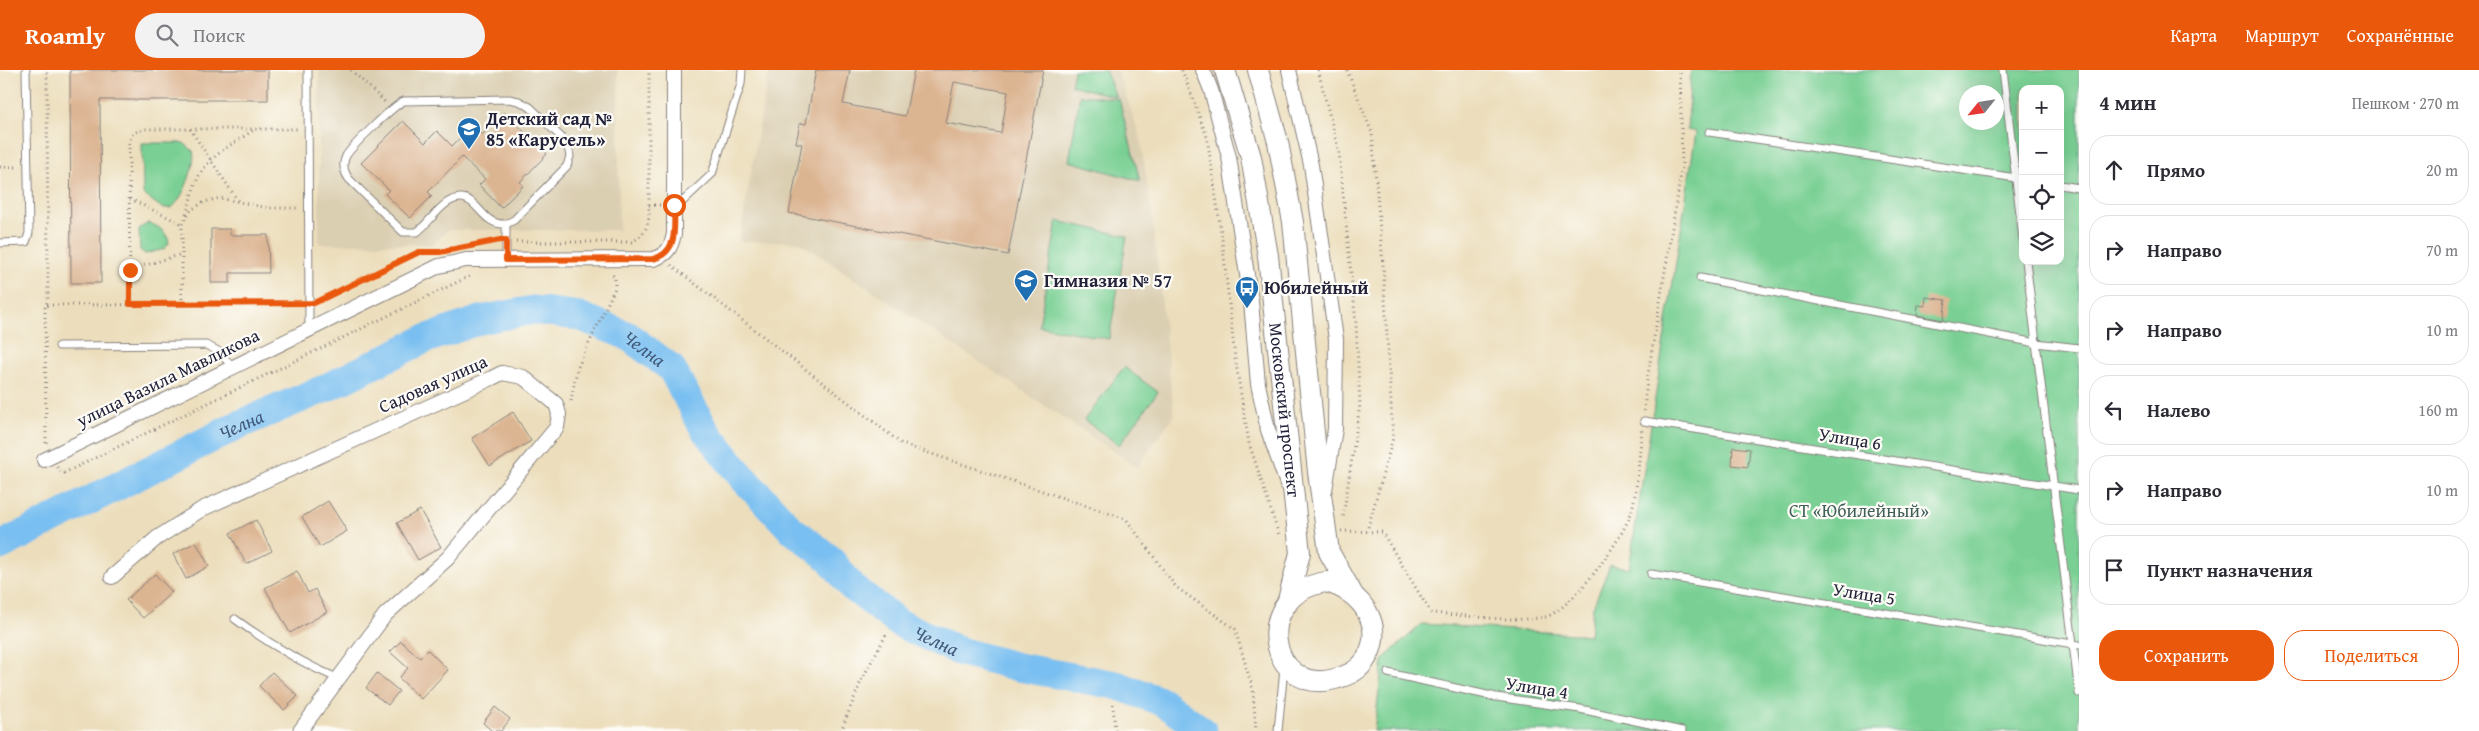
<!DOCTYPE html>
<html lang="ru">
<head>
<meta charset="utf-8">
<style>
	:root { --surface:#fff; --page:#f2f2f3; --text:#2b2b33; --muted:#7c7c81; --line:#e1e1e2; --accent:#ea580c }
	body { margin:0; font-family:"Gentium Book Plus",serif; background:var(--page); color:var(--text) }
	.controls { position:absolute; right:15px; top:15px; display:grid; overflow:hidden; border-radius:10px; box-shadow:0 5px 20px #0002 }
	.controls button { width:45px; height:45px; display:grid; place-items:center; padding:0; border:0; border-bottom:1px solid var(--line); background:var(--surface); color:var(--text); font:25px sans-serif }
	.compass { position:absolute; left:1959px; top:15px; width:45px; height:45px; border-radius:50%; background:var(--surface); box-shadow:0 5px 20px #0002; rotate:240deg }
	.stop { position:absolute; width:15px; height:15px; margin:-11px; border:4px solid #ea580c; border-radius:50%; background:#fff }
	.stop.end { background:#ea580c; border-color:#fff; box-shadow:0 1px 5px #0008 }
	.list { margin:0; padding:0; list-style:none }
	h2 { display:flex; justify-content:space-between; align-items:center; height:65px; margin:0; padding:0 20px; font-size:21px }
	h2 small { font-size:16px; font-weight:400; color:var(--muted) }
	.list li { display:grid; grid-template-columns:32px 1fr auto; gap:15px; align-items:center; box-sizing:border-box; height:70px; margin:0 10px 10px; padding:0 10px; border:1px solid var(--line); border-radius:20px }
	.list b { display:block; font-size:19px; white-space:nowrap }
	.list em { font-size:16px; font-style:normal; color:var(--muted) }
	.actions { display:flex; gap:10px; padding:15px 20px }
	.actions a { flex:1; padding:11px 0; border:1px solid var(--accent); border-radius:20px; text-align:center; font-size:18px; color:var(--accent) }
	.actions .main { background:var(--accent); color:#fff }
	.icon { flex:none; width:28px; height:28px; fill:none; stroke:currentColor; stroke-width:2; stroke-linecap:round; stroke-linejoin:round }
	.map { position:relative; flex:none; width:2079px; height:661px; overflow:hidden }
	header { display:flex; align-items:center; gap:30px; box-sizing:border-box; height:70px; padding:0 25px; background:var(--accent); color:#fff }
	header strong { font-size:24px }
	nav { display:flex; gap:28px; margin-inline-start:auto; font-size:18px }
	.search { width:350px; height:45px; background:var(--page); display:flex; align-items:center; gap:12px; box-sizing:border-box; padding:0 18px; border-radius:28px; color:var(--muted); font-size:19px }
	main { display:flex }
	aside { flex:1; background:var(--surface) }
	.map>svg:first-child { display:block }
	.built { fill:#dbcfb2 }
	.green { fill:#7ad094; stroke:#4e7968; fill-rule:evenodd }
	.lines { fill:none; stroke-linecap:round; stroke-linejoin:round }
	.river { stroke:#79bff1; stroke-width:29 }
	.building { fill:#dbb491; fill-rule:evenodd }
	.service-casing { stroke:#87807c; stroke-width:9 }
	.minor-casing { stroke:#87807c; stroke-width:16 }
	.secondary-casing { stroke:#87807c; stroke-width:22 }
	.path { stroke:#87807c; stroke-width:3; stroke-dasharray:1 4; stroke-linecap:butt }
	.service { stroke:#fff; stroke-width:7 }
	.minor { stroke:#fff; stroke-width:14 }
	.secondary { stroke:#fff; stroke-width:20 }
	.route { stroke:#ea580c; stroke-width:6 }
	.labels { text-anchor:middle; stroke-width:4.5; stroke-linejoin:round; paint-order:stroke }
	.poi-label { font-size:18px; font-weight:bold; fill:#22223b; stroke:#fdfcf7; text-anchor:start }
	.street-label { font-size:18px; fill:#22223b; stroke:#fdfcf7 }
	.park-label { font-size:18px; fill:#415f5a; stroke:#fdfcf7 }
	.water-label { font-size:19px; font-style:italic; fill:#40597b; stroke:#fdfcf7 }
</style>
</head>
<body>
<header>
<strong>Roamly</strong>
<div class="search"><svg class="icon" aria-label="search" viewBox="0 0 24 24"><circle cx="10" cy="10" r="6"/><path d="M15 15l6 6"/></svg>Поиск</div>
<nav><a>Карта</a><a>Маршрут</a><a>Сохранённые</a></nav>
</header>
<main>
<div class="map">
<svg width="2079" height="661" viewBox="0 0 2079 661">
	<rect width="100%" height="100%" fill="#fdfcf7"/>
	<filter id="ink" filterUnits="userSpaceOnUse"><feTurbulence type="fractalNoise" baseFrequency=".02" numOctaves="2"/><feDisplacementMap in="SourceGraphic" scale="10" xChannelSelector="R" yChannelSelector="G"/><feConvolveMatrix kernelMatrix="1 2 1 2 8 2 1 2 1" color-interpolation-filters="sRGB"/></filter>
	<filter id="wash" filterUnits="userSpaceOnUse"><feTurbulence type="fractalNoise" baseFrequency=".0096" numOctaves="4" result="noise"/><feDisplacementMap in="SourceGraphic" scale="20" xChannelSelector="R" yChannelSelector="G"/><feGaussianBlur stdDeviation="1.12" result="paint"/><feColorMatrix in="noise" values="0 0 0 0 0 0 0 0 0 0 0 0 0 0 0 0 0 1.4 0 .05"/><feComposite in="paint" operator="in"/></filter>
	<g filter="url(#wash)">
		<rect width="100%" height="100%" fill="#ecdebc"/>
		<path class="built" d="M319 0H618L619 160H448L433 174H319Z
			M769 0H1117L1140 67 1152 143 1174 345 1137 397 799 172 739 171Z"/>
		<path class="green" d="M1074 0H1105L1116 27 1071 15Z
			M1691 0H2079V661H1374L1383 589 1422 554 1590 565 1593 537 1610 495 1629 498 1696 62 1687 60ZM2023 19H2060V191H2023ZM1966 22H1996V52H1966Z
			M1080 25 1119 29 1140 111 1069 91Z
			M142 73H184L193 81C197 93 182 132 171 138H162L143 124Z
			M1057 151 1127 166 1109 269 1039 256Z
			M148 153C158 155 168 163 169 173L164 179 145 184 140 180 139 159Z
			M1124 297 1158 322 1119 375 1084 350Z"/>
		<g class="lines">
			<path class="river" id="s1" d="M0 476 236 356 326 318 423 270 480 250 533 240 579 246 628 266 671 298 705 360 742 407 791 459 830 489 852 517 899 553 959 581 1018 597 1116 615 1163 632 1203 661"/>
		</g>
		<g id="blocks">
			<path class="building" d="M70 0H268V30H100L101 213H71Z
				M816 0H850L843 34 905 46 914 0H1043L1008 185 789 143 802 74 796 73 800 53 806 54ZM954 12 1008 22 1001 63 946 53Z
				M504 42 547 84 520 112 523 116 501 138 479 115 485 109 462 87 428 122 432 126 410 148 385 124 389 120 361 93 403 51 425 73 437 61 452 76 472 56 482 65Z
				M211 159H230V165H268L269 203H230V213H211Z
				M1926 227 1946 230 1943 250 1917 245 1918 235 1925 236Z
				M513 342 531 371 490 396 472 368Z
				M1733 377 1750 379 1748 397 1732 395Z
				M328 431 347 461 320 477 302 447Z
				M420 440 441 477 418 490 397 453Z
				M256 450 272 481 246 494 230 463Z
				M196 472 209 496 186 509 173 484Z
				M297 501 308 523 315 519 327 542 290 563 265 518Z
				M155 504 172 522 143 548 126 530Z
				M401 571 420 588 428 580 448 600 421 629 399 608 408 598 390 582Z
				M272 602 298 626 284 640 259 616Z
				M377 603 399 621 388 635 366 618Z
				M495 637 510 649 501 661H492L483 653Z"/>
		</g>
	</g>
	<g filter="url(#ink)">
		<use href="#blocks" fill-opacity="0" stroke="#87807c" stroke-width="1"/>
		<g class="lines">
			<g class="service-casing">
				<path id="service" d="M308 0 309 259
					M2003 0 2023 169
					M1709 62 2023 109
					M2060 115 2079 118
					M678 141 682 132 712 104 741 14 742 0
					M506 154C482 156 478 127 460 128 442 129 430 153 417 162H403L349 109C344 102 342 94 346 86 351 77 394 35 404 31L509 29 519 31 530 37 567 73 570 86 567 96 514 150 506 154V190
					M0 173 26 172 29 163 26 0
					M2026 191 2079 623
					M1700 208 2036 273 2079 278
					M59 276 206 275 218 281 233 297
					M1644 351 2079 420
					M1651 504 2079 575
					M235 549C268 573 301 593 339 609
					M1388 603 1496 627 1580 639 1682 661
					M1278 661 1284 598"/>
			</g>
			<g class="minor-casing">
				<path id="minor" d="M1203 0 1211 20 1229 87 1251 231 1258 314 1268 360 1287 414
					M1289 0 1311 95 1336 269 1335 359 1325 420
					M44 390 439 196 466 190 653 189C667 185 671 178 674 164V0
					M112 507 157 468 202 439 492 308 502 303 523 307 556 334 559 344 557 357 448 488 385 545 300 661"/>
			</g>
			<g class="secondary-casing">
				<g id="secondary">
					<path id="s2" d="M1225 0 1251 87 1268 186 1300 483 1287 534"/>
					<path d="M1258 0 1278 72 1293 152 1318 402 1329 482 1352 523"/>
					<path d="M1326 512C1362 521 1388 558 1364 592 1357 602 1346 606 1335 609 1269 627 1249 524 1326 512Z"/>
				</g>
			</g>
			<path class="path" d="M351 0 386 33
				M1182 0 1207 67 1222 168 1235 288 1249 373 1279 465
				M1318 0 1339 82 1356 254 1360 335 1343 448
				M1347 0 1372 63 1383 195 1393 368 1367 461
				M190 59 238 131
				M0 97H17
				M130 129 182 154
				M649 135H661
				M186 144C190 133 192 121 197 110 206 87 235 73 255 59
				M516 172H632C643 166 648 158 649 146V0
				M479 174 495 171
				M671 195 902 374 1126 449 1176 517 1235 559 1253 620 1256 661
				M130 200 182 184
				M319 231 415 184 434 182
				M130 234 129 72 133 63 144 59H300
				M182 234V154L191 140 204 132 220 128 268 138H299
				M47 235 298 234
				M571 331 577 299 615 218V207L610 203
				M1644 341 1647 311 1682 97 1680 0
				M46 373 45 238 48 230 47 0
				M57 397 61 403H64L472 205
				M1341 461 1382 462 1431 543C1462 545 1517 553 1545 547 1571 541 1626 465 1632 440 1638 414 1639 386 1642 360
				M1113 634 1115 661
				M841 661 861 611 887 563"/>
			<use href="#service" class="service"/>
			<use href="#minor" class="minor"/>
			<use href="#secondary" class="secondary"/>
		</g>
	</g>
	<g class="lines" filter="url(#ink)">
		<path class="route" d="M130 200V234L314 233 419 182H440L500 170H506V190L653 189C679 182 674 157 674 135"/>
	</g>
	<defs>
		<g id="school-pin" transform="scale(1.25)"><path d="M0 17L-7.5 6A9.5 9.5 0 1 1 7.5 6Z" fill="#1f6fb2" stroke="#fdfcf7"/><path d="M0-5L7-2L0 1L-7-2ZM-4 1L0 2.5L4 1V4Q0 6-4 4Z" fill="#fff"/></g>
		<g id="bus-pin" transform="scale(1.25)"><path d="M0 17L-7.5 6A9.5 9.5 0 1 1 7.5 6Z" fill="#1f6fb2" stroke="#fdfcf7"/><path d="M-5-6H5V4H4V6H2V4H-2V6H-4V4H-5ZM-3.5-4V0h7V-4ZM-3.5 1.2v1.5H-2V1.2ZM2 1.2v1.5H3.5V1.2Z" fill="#fff"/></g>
	</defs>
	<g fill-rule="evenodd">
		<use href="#school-pin" x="469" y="59"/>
		<use href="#school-pin" x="1026" y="211"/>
		<use href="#bus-pin" x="1247" y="218"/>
	</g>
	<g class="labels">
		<g class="poi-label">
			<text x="486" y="55">Детский сад №<tspan x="486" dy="21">85 «Карусель»</tspan></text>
			<text x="1044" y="217">Гимназия № 57</text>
			<text x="1264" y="224">Юбилейный</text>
		</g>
		<g class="street-label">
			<text transform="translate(168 308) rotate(-26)" y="6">улица Вазила Мавликова</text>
			<text transform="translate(433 314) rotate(-24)" y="6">Садовая улица</text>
			<text dy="6" stroke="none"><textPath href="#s2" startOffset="346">Московский проспект</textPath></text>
			<text transform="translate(1850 369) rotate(9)" y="6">Улица 6</text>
			<text transform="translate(1864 524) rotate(9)" y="6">Улица 5</text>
			<text transform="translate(1537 618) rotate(9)" y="6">Улица 4</text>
		</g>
		<g class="park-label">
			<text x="1859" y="447">СТ «Юбилейный»</text>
		</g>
		<g class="water-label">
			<text dy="7" stroke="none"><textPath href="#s1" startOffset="705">Челна</textPath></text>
			<text dy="7" stroke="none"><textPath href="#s1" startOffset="270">Челна</textPath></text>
			<text dy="7" stroke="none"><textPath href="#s1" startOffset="1125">Челна</textPath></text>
		</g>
	</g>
</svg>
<div class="controls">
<button>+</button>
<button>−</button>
<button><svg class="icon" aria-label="locate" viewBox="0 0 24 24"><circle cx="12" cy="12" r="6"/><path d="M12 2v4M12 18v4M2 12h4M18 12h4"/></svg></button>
<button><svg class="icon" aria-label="layers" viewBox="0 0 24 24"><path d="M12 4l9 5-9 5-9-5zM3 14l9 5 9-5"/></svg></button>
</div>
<svg class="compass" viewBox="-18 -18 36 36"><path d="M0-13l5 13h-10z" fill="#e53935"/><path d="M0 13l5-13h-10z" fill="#7c7c81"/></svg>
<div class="stop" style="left:674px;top:135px"></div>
<div class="stop end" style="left:130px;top:200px"></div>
</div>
<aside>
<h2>4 мин<small>Пешком · 270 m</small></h2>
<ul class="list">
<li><svg class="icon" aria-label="ahead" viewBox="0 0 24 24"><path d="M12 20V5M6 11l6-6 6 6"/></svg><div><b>Прямо</b></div><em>20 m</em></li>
<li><svg class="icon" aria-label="right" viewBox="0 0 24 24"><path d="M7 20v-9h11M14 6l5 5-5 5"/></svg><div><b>Направо</b></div><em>70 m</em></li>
<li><svg class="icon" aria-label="right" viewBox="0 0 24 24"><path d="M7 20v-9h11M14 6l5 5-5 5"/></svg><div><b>Направо</b></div><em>10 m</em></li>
<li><svg class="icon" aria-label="left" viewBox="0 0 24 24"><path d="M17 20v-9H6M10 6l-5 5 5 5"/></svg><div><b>Налево</b></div><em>160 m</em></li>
<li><svg class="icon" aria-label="right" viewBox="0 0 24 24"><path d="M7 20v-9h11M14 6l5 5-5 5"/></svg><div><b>Направо</b></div><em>10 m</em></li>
<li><svg class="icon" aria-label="arrive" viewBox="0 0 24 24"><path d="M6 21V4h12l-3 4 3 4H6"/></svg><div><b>Пункт назначения</b></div></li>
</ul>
<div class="actions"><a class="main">Сохранить</a><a>Поделиться</a></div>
</aside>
</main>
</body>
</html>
